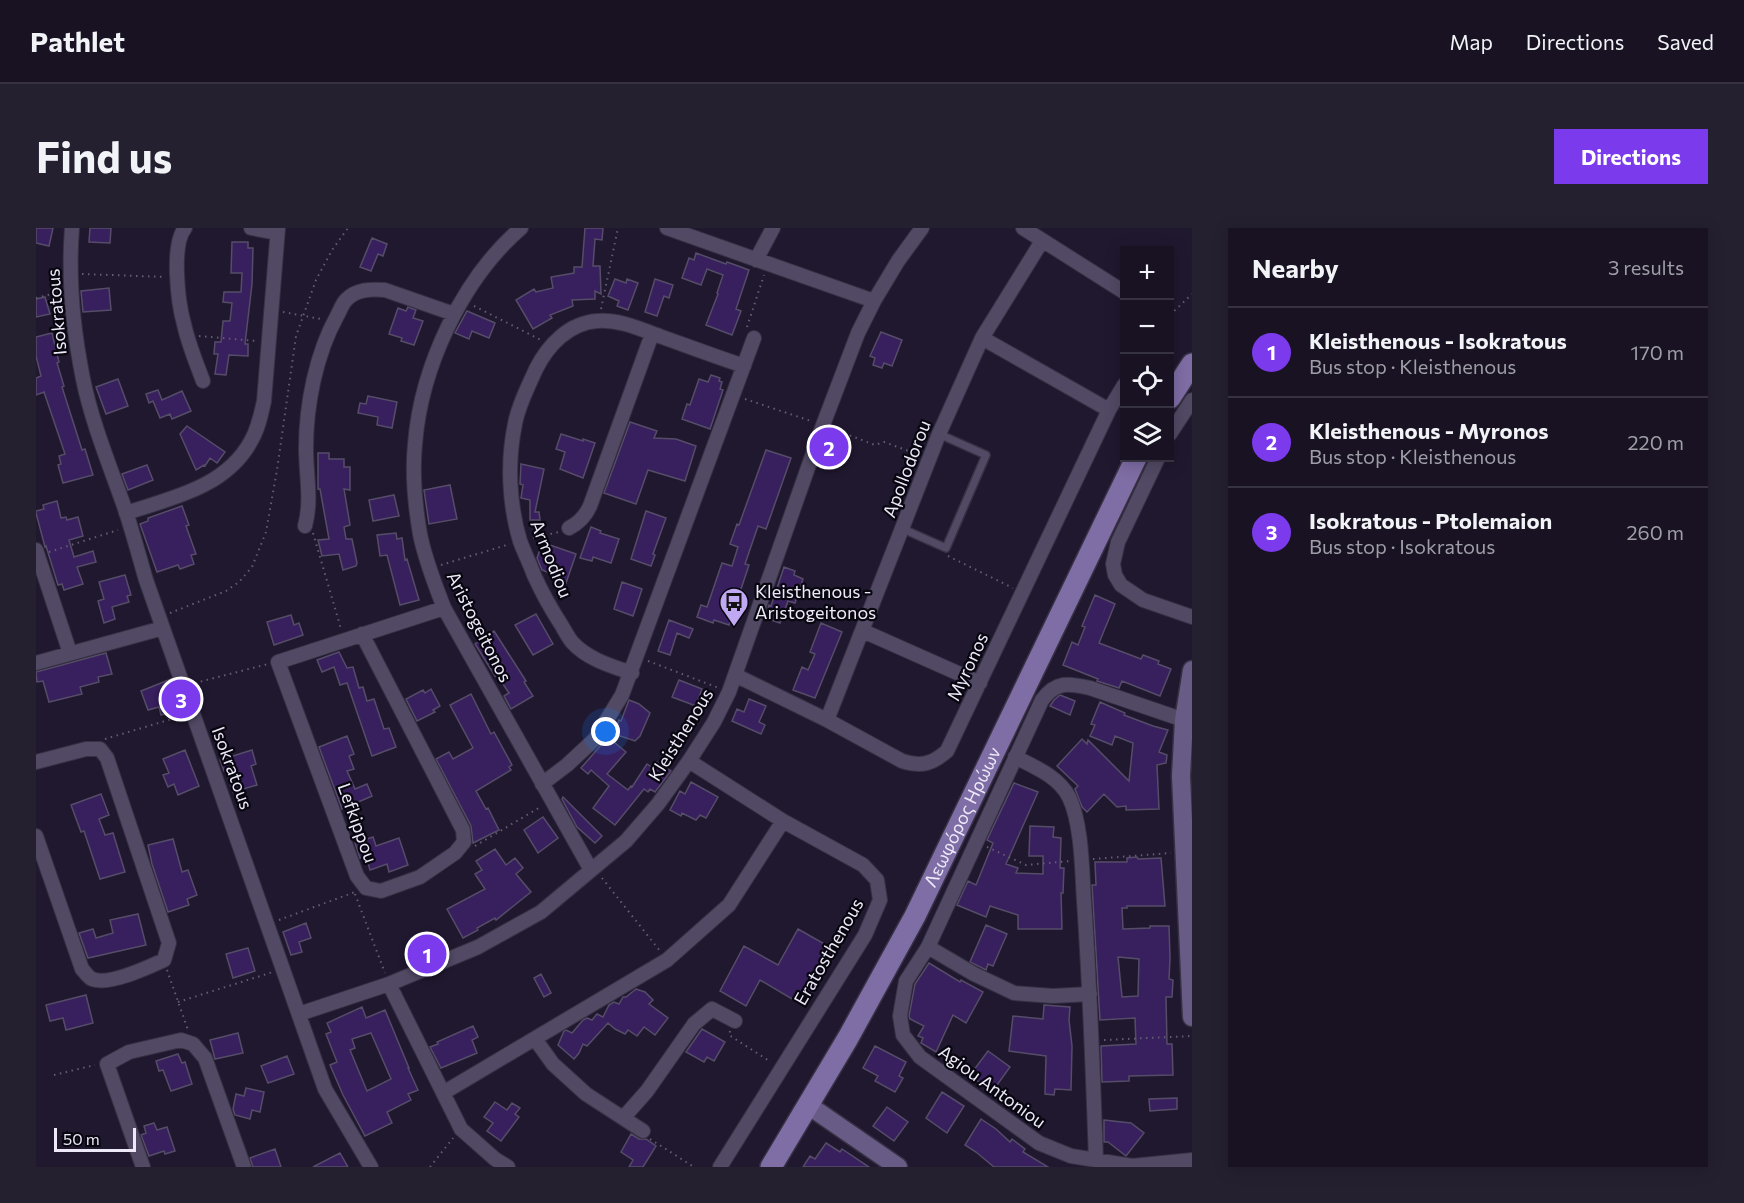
<!DOCTYPE html>
<html lang="en">
<head>
<meta charset="utf-8">
<style>
	:root { --surface:#181223; --page:#252030; --text:#f1f3f6; --muted:#9f9ea6; --line:#363241; --accent:#7c3aed }
	body { margin:0; font-family:Commissioner,sans-serif; background:var(--page); color:var(--text) }
	.controls { position:absolute; right:18px; top:18px; display:grid; overflow:hidden; border-radius:0px; box-shadow:0 3px 15px #0003 }
	.controls button { width:54px; height:54px; display:grid; place-items:center; padding:0; border:0; border-bottom:2px solid var(--line); background:var(--surface); color:var(--text); font:30px sans-serif }
	.scale { position:absolute; left:18px; bottom:15px; width:82px; box-sizing:border-box; padding-left:6px; border:3px solid #ede9f9; border-top:0; font-size:16px; line-height:21px; white-space:nowrap; color:#ede9f9; -webkit-text-stroke:4px #08060f; paint-order:stroke }
	.you { position:absolute; left:570px; top:504px; width:21px; height:21px; margin:-15px; border:4px solid #fff; border-radius:50%; background:#1a73e8; box-shadow:0 0 0 9px #1a73e833 }
	.badge { display:grid; place-items:center; width:39px; height:39px; border-radius:50%; background:var(--accent); color:#fff; font-size:20px; font-weight:700 }
	.pin { position:absolute; translate:-50% -50%; border:3px solid #fff; box-shadow:0 2px 6px #0006 }
	.list { margin:0; padding:0; list-style:none }
	h2 { display:flex; justify-content:space-between; align-items:center; height:78px; margin:0; padding:0 24px; font-size:26px }
	h2 small { font-size:20px; font-weight:400; color:var(--muted) }
	.list li { display:grid; grid-template-columns:39px 1fr auto; gap:18px; align-items:center; box-sizing:border-box; height:90px; padding:0 24px; border-top:2px solid var(--line) }
	.list b { display:block; font-size:22px; white-space:nowrap }
	.list p { margin:0; font-size:20px; white-space:nowrap; color:var(--muted) }
	.list em { font-size:20px; font-style:normal; color:var(--muted) }
	.icon { flex:none; width:33px; height:33px; fill:none; stroke:currentColor; stroke-width:2; stroke-linecap:round; stroke-linejoin:round }
	.map { position:relative; flex:none; width:1156px; height:939px; overflow:hidden; border-radius:0px }
	header { display:flex; align-items:center; gap:36px; box-sizing:border-box; height:84px; padding:0 30px; background:var(--surface); border-bottom:2px solid var(--line) }
	header strong { font-size:28px }
	nav { display:flex; gap:33px; margin-inline-start:auto; font-size:21px }
	.intro { display:flex; align-items:center; justify-content:space-between; box-sizing:border-box; height:144px; padding:0 36px }
	h1 { margin:0; font-size:42px }
	.button { padding:15px 27px; border-radius:0px; background:var(--accent); color:#fff; font-size:21px; font-weight:700 }
	main { display:flex; gap:36px; padding:0 36px }
	aside { flex:1; background:var(--surface); border-radius:0px; box-shadow:0 3px 15px #0003 }
	.map>svg:first-child { display:block }
	.building { fill:#381f5d; stroke:#554d68; stroke-width:1.5; fill-rule:evenodd }
	.lines { fill:none; stroke-linecap:round; stroke-linejoin:round }
	.lane-casing { stroke:#373144; stroke-width:10 }
	.street-casing { stroke:#373144; stroke-width:16 }
	.secondary-casing { stroke:#373144; stroke-width:21 }
	.primary-casing { stroke:#373144; stroke-width:24 }
	.path { stroke:#645d72; stroke-width:2; stroke-dasharray:1.5 4.5; stroke-linecap:butt }
	.lane { stroke:#524a65; stroke-width:7 }
	.street { stroke:#524a65; stroke-width:14 }
	.secondary { stroke:#685b85; stroke-width:18 }
	.primary { stroke:#7f6da5; stroke-width:21 }
	.labels { text-anchor:middle; stroke-width:4.5; stroke-linejoin:round; paint-order:stroke }
	.street-label { font-size:18px; fill:#ede9f9; stroke:#08060f }
	.poi-label { font-size:18px; fill:#ede9f9; stroke:#08060f; text-anchor:start }
</style>
</head>
<body>
<header>
<strong>Pathlet</strong>
<nav><a>Map</a><a>Directions</a><a>Saved</a></nav>
</header>
<div class="intro"><h1>Find us</h1><a class="button">Directions</a></div>
<main>
<div class="map">
<svg width="1156" height="939" viewBox="0 0 1156 939">
	<rect width="100%" height="100%" fill="#20182f"/>
	<path class="building" d="M0 0H17L13 18 0 15Z
		M54 0H75L74 15 53 14Z
		M549 0H567L566 12 559 11 557 38H564L565 66 559 63V71L536 72 537 78 514 87 516 90 497 101 480 72 498 61 500 64 517 60 515 49 538 45V39H546Z
		M336 10 351 16 347 28 342 26 335 43 324 39Z
		M196 14H212V20H217L216 56 209 116H212V128L193 127 190 147 179 146 182 126H178L179 114H185L187 93H194L196 75 187 74 188 64H205L206 45H195Z
		M660 25 690 36 691 34 713 42 700 81 705 83 696 107 670 97 682 66 681 65 687 47 671 41 665 57 646 50 653 30 658 32Z
		M579 51 590 55 591 51 602 55 592 82 581 78 583 73 572 68Z
		M619 51 637 57 633 70 628 68 621 88 609 84Z
		M73 60 75 82 47 84 45 63Z
		M9 69 14 86 0 89V71Z
		M372 79 380 82 377 90 387 93 378 117 365 113 366 110 353 106 362 80 370 83Z
		M431 83 459 95 453 110 436 103 433 111 419 105Z
		M845 104 866 112 856 138 848 135 846 140 837 137 839 130 834 128Z
		M16 105 23 134 21 135 28 158 26 159 46 222 49 221 57 247 27 255 22 237 25 236 23 228 29 226 8 164 0 167V150L5 148 0 128V109Z
		M675 147 684 150 683 153 686 154 684 161 687 162 674 201 646 191 651 176 654 177 663 151 672 154Z
		M82 151 92 178 70 186 60 159Z
		M122 162 126 172 146 163 155 183 136 191 134 186 124 190 117 173 113 175 110 166Z
		M332 168 361 174 356 200 341 197 342 189 322 185 324 175 330 176Z
		M594 194 621 203 618 210 640 211 660 218 649 253 612 242 600 276 568 265Z
		M151 198 189 224 181 235 174 230 169 238 168 237 160 242 144 206Z
		M525 206 547 213V211L559 215 547 250 524 241 529 224 520 221Z
		M730 222 755 230 730 301 722 298 709 336 713 337 693 397 678 392 677 395 661 389 665 377 671 379 686 335 696 338 702 319 694 316 701 296 703 297Z
		M282 225H293V231H308V239H314V262L308 261 314 297 308 299 310 311H316L321 335 320 338 307 342 303 326 286 328 282 312 293 311 284 261H282Z
		M485 236 508 241 499 284H503L504 292H494V272L485 270 487 257 484 256Z
		M111 237 117 252 92 262 86 246Z
		M414 257 421 291 393 296 388 262Z
		M358 267 363 288 337 293 333 272Z
		M21 273 25 290 30 289 31 292 42 289 47 308 33 312 38 329 57 323 60 334 41 339 47 356 28 362 26 356 22 357 10 318 9 319 0 285V283L8 281 7 277Z
		M146 278 153 297 150 298 160 326 155 327 158 336 144 341 142 337 121 344 104 296 112 293V290Z
		M610 283 630 290 617 326 619 327 615 338 595 331Z
		M555 299 565 303 564 305 583 311 575 335 557 329 556 333 544 330Z
		M360 305 361 311 366 310 369 332 371 331 383 372 364 377 351 327 344 328 341 307Z
		M511 316 540 326 530 355 515 349 516 346 506 342 501 330 505 319 509 320Z
		M748 339 759 343 758 347 767 351 759 375 752 373 744 395 729 390 733 377 735 378Z
		M89 347 95 367 91 368 93 374 76 379 79 391 68 395 62 373 68 371 63 354Z
		M586 354 606 361 597 388 578 381Z
		M1059 367 1079 376 1063 415 1105 431 1107 427 1123 433 1122 436 1135 441 1124 468 1086 453 1083 460 1061 453 1062 451 1027 437 1036 414 1042 417 1049 399 1046 398Z
		M500 386 517 416 497 427 479 397Z
		M255 387 258 397 263 395 267 407 238 417 231 394Z
		M633 392 657 401 653 410 641 405 634 427 622 423Z
		M785 395 806 404 779 470 757 462 766 439 772 442 779 426 774 424Z
		M458 403 490 453 488 454 497 468 475 481 468 468 473 465 461 447 459 448 439 416Z
		M303 424 311 440 317 439 323 460 327 459 331 473 338 471 348 501 353 500 360 519 336 528 311 455 304 457 298 439 286 444 281 432Z
		M70 425 76 446 62 449 63 454 44 459 46 466 13 474 7 453 1 454 0 444Z
		M135 451 145 481 125 487 123 479 112 482 105 463Z
		M643 452 666 461 660 478 636 469Z
		M395 461 404 478 397 482 399 484 381 493 370 471 387 462 389 465Z
		M435 466 455 506 458 504 476 537 473 539 475 542 440 563 450 581 452 580 463 602 437 615 435 598 400 531 413 524 417 531 437 520 414 477Z
		M1024 467 1039 473 1034 487 1014 478 1018 472Z
		M713 471 730 478 723 494 729 497 725 506 696 493 701 481 708 484Z
		M593 472 603 476 614 485 604 508 599 513 578 506 583 492 585 493Z
		M1064 474 1089 485 1088 487 1117 498 1132 502 1123 524 1131 527 1130 535 1121 537 1123 581 1090 582V578L1081 579 1068 566 1051 584 1046 579 1039 561 1042 558 1021 538 1046 511 1051 516 1052 512 1093 553 1097 515 1079 508 1076 517 1054 508 1059 497 1055 496Z
		M311 508 318 526 313 528 318 541 311 543 319 561 331 556 336 568 306 581 283 519Z
		M572 509 590 524 571 546 592 562 595 558 596 559 611 536 617 540 621 534 635 543 619 564 614 561 612 564 608 561 579 597 557 580 573 558 555 542 552 546 545 540Z
		M149 522 163 558 142 567 138 556 132 559 127 547 133 545 127 531Z
		M216 522 220 536 215 538 221 557 197 564 190 543H188L184 532Z
		M655 554 682 569 670 590 664 587 660 592 646 585 645 588 634 582 644 563 649 566Z
		M978 555 1002 564 970 636 982 640 980 645 1007 646V628H993L994 598 1018 599 1017 609 1025 610 1024 640H1028L1027 665H1025L1026 701H982V687L954 678 950 689 921 677 932 653 940 657 957 615 951 612Z
		M65 566 73 587 63 591 69 607 77 605 89 644 64 651 48 603 45 604 35 577Z
		M527 569 566 608 559 615 541 599 526 571Z
		M507 589 522 610 502 625 488 602Z
		M337 609 340 618 363 610 372 637 353 644 351 636 334 642 330 628 324 630 319 615Z
		M137 611 146 644 152 642 161 667 151 671 153 677 132 684 116 636 112 617Z
		M459 621 470 637 479 630 487 640 480 646 495 664 460 692 459 690 441 700 442 702 427 710 411 681 449 661 439 646 446 642 440 633Z
		M1101 629 1102 631 1125 630 1129 678H1091V680H1086L1087 701 1114 700V698H1133L1134 730 1133 751 1137 752 1136 769H1130L1131 816H1136L1137 847 1093 848V853L1066 854 1065 818 1100 816 1099 790 1064 792 1056 657H1060L1059 634H1091V630ZM1082 729 1103 731 1102 768 1086 769Z
		M102 686 110 717 52 730 43 705 57 701 60 710 77 705 74 692Z
		M270 695 275 710 263 714 266 724 255 727 247 704Z
		M950 697 971 706 957 738 952 736 950 742 934 734Z
		M762 701 799 722 768 778 724 752 710 778 684 763 708 718 742 737Z
		M212 720 219 743 197 750 190 726Z
		M893 735 924 754 925 752 947 764 930 795 917 787 900 824 885 815 887 810 882 808 888 798 874 791 873 788 879 756Z
		M505 746 515 765 508 769 498 750Z
		M600 761 609 764 617 772 613 776 632 790 619 807 608 799 601 808 592 802 589 806 579 801 572 795 551 818 547 816 543 825 538 831 522 817 528 803 530 802 536 805 547 792 551 790 556 792 561 786 567 789 573 777 578 774 583 776 587 769H590Z
		M50 767 57 795 30 802 27 790 14 793 10 777Z
		M1008 777 1034 779 1033 792 1036 818 1035 862 1019 861 1018 867 1009 866 1010 828 973 823 977 788 1007 791Z
		M326 779 330 790 349 782 373 840H372L382 862 372 866 375 872 351 884 356 895 329 908 307 867 294 837 301 834 290 806 295 804 291 795ZM335 805 355 851 331 863 314 822 319 820 316 811Z
		M437 798 442 809 436 812 441 825 405 840 394 819 402 816 401 814Z
		M666 801 689 814 678 833 671 829 668 834 650 824Z
		M202 805 207 825 179 831 174 812Z
		M839 818 870 834 863 848 867 850 859 864 839 853 842 848 827 840Z
		M952 823 974 839 956 864 934 847Z
		M142 826 146 835 149 834 156 856 135 863 127 842 123 843 120 833Z
		M251 828 258 846 232 855 225 838Z
		M210 860 228 864 224 884 216 882 214 891 199 887 197 881 200 866 208 868Z
		M906 864 928 878 911 905 890 890Z
		M1141 870V881L1114 883 1113 871Z
		M459 874 471 882 476 875 484 880 479 886 483 889 465 913 451 903 457 895 448 889Z
		M851 879 872 894 858 913 837 898Z
		M945 891 960 901 974 914 976 911 989 921 987 924 1012 939H958L940 924 929 917Z
		M1068 892 1095 895 1108 905 1090 928 1072 914H1068Z
		M118 895 121 902 131 899 139 923 129 926 128 923 113 928 105 907 110 905 108 898Z
		M595 906 603 911H610L620 918 607 939H593L597 932 585 924Z
		M790 915 804 924 806 921 833 939H767L774 928 779 931Z
		M239 921 245 939H217L214 930Z
		M304 925 312 939H277Z"/>
	<g class="lines">
		<g class="lane-casing">
			<path id="lane" d="M867 301 910 320 950 227 903 206"/>
		</g>
		<g class="street-casing">
			<path id="street" d="M36 0C32 50 37 101 47 151 56 195 74 238 89 281 97 305 103 328 110 352L289 861 335 939
				M149 0C135 17 142 75 148 96 152 115 160 134 167 153
				M215 0 241 5
				M485 0C426 51 385 139 379 216 376 246 379 277 384 306 389 332 399 356 408 380L555 642
				M631 0 838 73
				M987 0 1088 64
				M720 32 737 0
				M946 110 1073 182
				M1134 206 1156 172
				M1122 230 1082 314 1077 336 1079 347 1085 357 1107 372 1156 389
				M90 285C136 270 190 259 215 213 222 201 225 187 228 173L242 0
				M269 298C276 272 270 247 270 220 270 177 280 126 301 88 304 83 306 76 310 72 320 61 335 61 349 62L418 86
				M533 300C543 295 549 289 554 278L616 106
				M0 322 34 425
				M827 403 944 455
				M326 406 427 602 428 614 419 625 384 649 345 663 330 660 321 648 242 434 408 380
				M0 435 127 400
				M596 445C575 438 551 431 536 414 532 409 529 403 526 398 515 381 506 365 498 347 494 336 488 324 484 313 473 276 471 234 479 196 482 178 492 159 500 141 512 117 533 95 561 93 584 91 606 102 626 109 654 119 681 129 708 138
				M699 447 791 492 866 533C886 539 896 536 911 523L1073 182 1088 157
				M791 492 903 206 946 110 1006 13
				M1148 492 1054 460C1033 455 1020 453 1006 472L892 719 870 753 864 788 867 807 884 829 1003 915 1035 928 1096 938 1156 932
				M979 529C999 539 1023 549 1033 569 1046 596 1046 643 1048 673 1054 759 1057 846 1060 932
				M653 533 747 593 827 637 841 652 844 672 829 707 684 939
				M0 534 50 521H64L71 530 133 715 128 732C113 739 72 758 56 751 52 749 49 744 46 741L0 608
				M506 556 531 537 559 511 586 467 718 110
				M892 719 938 746 978 765 1017 768 1054 766
				M353 756 425 901 459 931 472 939
				M263 786 353 756 442 719 505 684 590 613 622 576 653 533 678 494 693 464 787 197 822 105 838 73 862 33 886 0
				M499 811 517 836 550 866 607 903
				M407 865 631 732 693 677 747 593
				M588 889 611 863 658 796 676 781 699 793
				M107 939 71 836 93 824 145 812 157 816 169 830 208 939"/>
		</g>
		<g class="secondary-casing">
			<path id="secondary" d="M1156 442 1148 492 1145 548 1156 789
				M772 877 862 939"/>
		</g>
		<g class="primary-casing">
			<g id="primary">
				<path d="M1134 170 1156 136"/>
				<path id="s1" d="M735 939 812 810 879 688 1100 230"/>
			</g>
		</g>
		<path class="path" d="M46 46 130 49
			M0 70 24 64
			M438 78 505 112
			M565 81 582 0
			M247 84 285 91
			M1134 87 1156 66
			M711 99 728 47
			M163 108 220 113
			M709 171 775 193
			M797 201 839 217 848 214 881 226
			M277 305 305 401
			M497 310 523 304
			M13 324 82 302
			M912 328 977 360
			M405 337 474 316
			M134 385 190 363 203 354 216 339 230 304 241 242 260 108 280 52 296 22 312 0
			M612 433 683 460
			M159 455 232 436
			M69 511 146 488
			M439 618 506 578
			M951 619 990 637 1034 633
			M1057 631 1135 625
			M566 650 624 723
			M319 666 349 745
			M243 692 319 664
			M131 742 152 802
			M142 774 237 744
			M694 803 693 807 735 834
			M1068 812 1156 808
			M18 847 59 837
			M614 911 658 939
			M394 939 417 910"/>
		<use href="#lane" class="lane"/>
		<use href="#street" class="street"/>
		<use href="#secondary" class="secondary"/>
		<use href="#primary" class="primary"/>
	</g>
	<defs>
		<g id="bus-pin" transform="scale(1.5)"><path d="M0 17L-7.5 6A9.5 9.5 0 1 1 7.5 6Z" fill="#c0a8f3" stroke="#08060f"/><path d="M-5-6H5V4H4V6H2V4H-2V6H-4V4H-5ZM-3.5-4V0h7V-4ZM-3.5 1.2v1.5H-2V1.2ZM2 1.2v1.5H3.5V1.2Z" fill="#111"/></g>
	</defs>
	<g fill-rule="evenodd">
		<use href="#bus-pin" x="698" y="374"/>
	</g>
	<g class="labels">
		<g class="street-label">
			<text transform="translate(21 84) rotate(-95)" y="6">Isokratous</text>
			<text transform="translate(871 241) rotate(-69)" y="6">Apollodorou</text>
			<text transform="translate(515 331) rotate(68)" y="6">Armodiou</text>
			<text transform="translate(443 399) rotate(63)" y="6">Aristogeitonos</text>
			<text transform="translate(932 439) rotate(-65)" y="6">Myronos</text>
			<text transform="translate(645 507) rotate(-58)" y="6">Kleisthenous</text>
			<text transform="translate(196 540) rotate(70)" y="6">Isokratous</text>
			<text dy="6" stroke="none"><textPath href="#s1" startOffset="399">Λεωφόρος Ηρώων</textPath></text>
			<text transform="translate(321 595) rotate(70)" y="6">Lefkippou</text>
			<text transform="translate(793 724) rotate(-60)" y="6">Eratosthenous</text>
			<text transform="translate(956 859) rotate(36)" y="6">Agiou Antoniou</text>
		</g>
		<g class="poi-label">
			<text x="719" y="370">Kleisthenous -<tspan x="719" dy="21">Aristogeitonos</tspan></text>
		</g>
	</g>
</svg>
<div class="controls">
<button>+</button>
<button>−</button>
<button><svg class="icon" aria-label="locate" viewBox="0 0 24 24"><circle cx="12" cy="12" r="6"/><path d="M12 2v4M12 18v4M2 12h4M18 12h4"/></svg></button>
<button><svg class="icon" aria-label="layers" viewBox="0 0 24 24"><path d="M12 4l9 5-9 5-9-5zM3 14l9 5 9-5"/></svg></button>
</div>
<div class="scale">50 m</div>
<div class="you"></div>
<div class="pin badge" style="left:391px;top:726px">1</div>
<div class="pin badge" style="left:793px;top:219px">2</div>
<div class="pin badge" style="left:145px;top:471px">3</div>
</div>
<aside>
<h2>Nearby<small>3 results</small></h2>
<ul class="list">
<li><span class="badge">1</span><div><b>Kleisthenous - Isokratous</b><p>Bus stop · Kleisthenous</p></div><em>170 m</em></li>
<li><span class="badge">2</span><div><b>Kleisthenous - Myronos</b><p>Bus stop · Kleisthenous</p></div><em>220 m</em></li>
<li><span class="badge">3</span><div><b>Isokratous - Ptolemaion</b><p>Bus stop · Isokratous</p></div><em>260 m</em></li>
</ul>
</aside>
</main>
</body>
</html>
